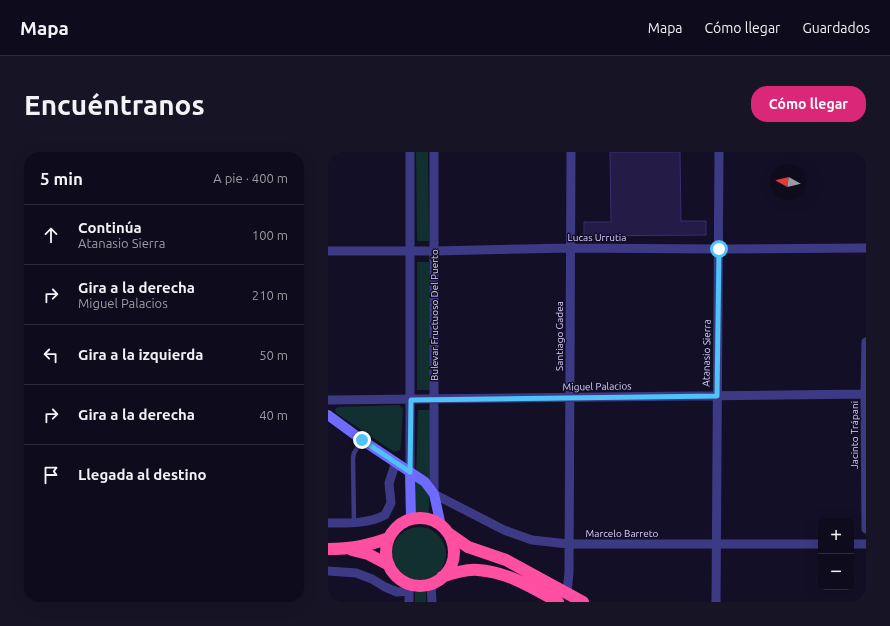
<!DOCTYPE html>
<html lang="es">
<head>
<meta charset="utf-8">
<style>
	:root { --surface:#0e0b1c; --page:#171425; --text:#f1f3f6; --muted:#9b9ba3; --line:#2e2b3b; --accent:#db2777 }
	body { margin:0; font-family:Ubuntu,sans-serif; background:var(--page); color:var(--text) }
	.controls { position:absolute; right:12px; bottom:12px; display:grid; overflow:hidden; border-radius:8px; box-shadow:0 4px 16px #0002 }
	.controls button { width:36px; height:36px; display:grid; place-items:center; padding:0; border:0; border-bottom:1px solid var(--line); background:var(--surface); color:var(--text); font:20px sans-serif }
	.compass { position:absolute; left:442px; top:12px; width:36px; height:36px; border-radius:50%; background:var(--surface); box-shadow:0 4px 16px #0002; rotate:278deg }
	.stop { position:absolute; width:12px; height:12px; margin:-9px; border:3px solid #4fc3f7; border-radius:50%; background:#fff }
	.stop.end { background:#4fc3f7; border-color:#fff; box-shadow:0 1px 4px #0008 }
	.list { margin:0; padding:0; list-style:none }
	h2 { display:flex; justify-content:space-between; align-items:center; height:52px; margin:0; padding:0 16px; font-size:17px }
	h2 small { font-size:13px; font-weight:400; color:var(--muted) }
	.list li { display:grid; grid-template-columns:26px 1fr auto; gap:12px; align-items:center; box-sizing:border-box; height:60px; padding:0 16px; border-top:1px solid var(--line) }
	.list b { display:block; font-size:15px; white-space:nowrap }
	.list p { margin:0; font-size:13px; white-space:nowrap; color:var(--muted) }
	.list em { font-size:13px; font-style:normal; color:var(--muted) }
	.icon { flex:none; width:22px; height:22px; fill:none; stroke:currentColor; stroke-width:2; stroke-linecap:round; stroke-linejoin:round }
	.map { position:relative; flex:none; width:538px; height:450px; overflow:hidden; border-radius:16px }
	header { display:flex; align-items:center; gap:24px; box-sizing:border-box; height:56px; padding:0 20px; background:var(--surface); border-bottom:1px solid var(--line) }
	header strong { font-size:19px }
	nav { display:flex; gap:22px; margin-inline-start:auto; font-size:14px }
	.intro { display:flex; align-items:center; justify-content:space-between; box-sizing:border-box; height:96px; padding:0 24px }
	h1 { margin:0; font-size:28px }
	.button { padding:10px 18px; border-radius:16px; background:var(--accent); color:#fff; font-size:14px; font-weight:700 }
	main { display:flex; gap:24px; padding:0 24px }
	aside { flex:1; background:var(--surface); border-radius:16px; box-shadow:0 4px 16px #0002 }
	.map>svg:first-child { display:block }
	.green { fill:#12302f }
	.building { fill:#241b47; stroke:#3b2d73 }
	.lines { fill:none; stroke-linecap:round; stroke-linejoin:round }
	.lane { stroke:#3d3a85; stroke-width:4.5 }
	.street { stroke:#3d3a85; stroke-width:9 }
	.secondary { stroke:#6f6bff; stroke-width:10 }
	.highway { stroke:#ff4fa3; stroke-width:12 }
	.route { stroke:#4fc3f7; stroke-width:5 }
	.labels { text-anchor:middle; stroke-width:3; stroke-linejoin:round; paint-order:stroke }
	.street-label { font-size:10px; fill:#d9d4ff; stroke:#130f26 }
</style>
</head>
<body>
<header>
<strong>Mapa</strong>
<nav><a>Mapa</a><a>Cómo llegar</a><a>Guardados</a></nav>
</header>
<div class="intro"><h1>Encuéntranos</h1><a class="button">Cómo llegar</a></div>
<main>
<aside>
<h2>5 min<small>A pie · 400 m</small></h2>
<ul class="list">
<li><svg class="icon" aria-label="ahead" viewBox="0 0 24 24"><path d="M12 20V5M6 11l6-6 6 6"/></svg><div><b>Continúa</b><p>Atanasio Sierra</p></div><em>100 m</em></li>
<li><svg class="icon" aria-label="right" viewBox="0 0 24 24"><path d="M7 20v-9h11M14 6l5 5-5 5"/></svg><div><b>Gira a la derecha</b><p>Miguel Palacios</p></div><em>210 m</em></li>
<li><svg class="icon" aria-label="left" viewBox="0 0 24 24"><path d="M17 20v-9H6M10 6l-5 5 5 5"/></svg><div><b>Gira a la izquierda</b></div><em>50 m</em></li>
<li><svg class="icon" aria-label="right" viewBox="0 0 24 24"><path d="M7 20v-9h11M14 6l5 5-5 5"/></svg><div><b>Gira a la derecha</b></div><em>40 m</em></li>
<li><svg class="icon" aria-label="arrive" viewBox="0 0 24 24"><path d="M6 21V4h12l-3 4 3 4H6"/></svg><div><b>Llegada al destino</b></div></li>
</ul>
</aside>
<div class="map">
<svg width="538" height="450" viewBox="0 0 538 450">
	<rect width="100%" height="100%" fill="#130f26"/>
	<path class="green" d="M88 0H100L101 89H89Z
		M89 110H101L102 238H89Z
		M71 253 75 257 73 293 72 298 66 300 8 261 7 259 9 255Z
		M90 258H102L101 364H87Z
		M64 402a27 27 0 1 1 54 0a27 27 0 1 1-54 0Z
		M87 438H98V450H87Z"/>
	<path class="building" d="M282 0H352L353 69H378V83L256 84V70H283Z"/>
	<g class="lines">
		<path class="lane" d="M26 371 25 306 26 301 34 288"/>
		<path class="street" d="M106 0V342L176 378 204 388 240 392H493
			M0 99H106L242 96 391 97 538 96
			M538 190 537 242 538 377
			M0 248 538 242
			M82 320V0
			M0 371C19 371 40 372 57 363L63 351 61 331 68 310
			M523 392H538
			M0 419 28 421 44 427 57 435 69 440 81 439
			M103 431 104 450
			M81 432V450
			M239 441 241 420 243 0
			M388 450 391 0"/>
		<path class="secondary" d="M0 263 34 288 97 330 106 342 113 374
			M82 320 83 367"/>
		<path class="highway" d="M58 400a34 34 0 1 1 68 0a34 34 0 1 1-68 0Z
			M120 381 140 395 178 408 255 450
			M0 397C23 397 39 394 61 386
			M24 398 40 402 61 413
			M114 425C125 421 138 417 150 418 180 420 205 436 230 450"/>
	</g>
	<g class="lines">
		<path class="route" d="M34 288 82 320 83 248 389 244 391 97"/>
	</g>
	<g class="labels">
		<g class="street-label">
			<text x="269" y="89">Lucas Urrutia</text>
			<text transform="translate(106 163) rotate(-90)" y="4">Bulevar Fructuoso Del Puerto</text>
			<text transform="translate(231 184) rotate(-90)" y="4">Santiago Gadea</text>
			<text transform="translate(378 201) rotate(-89)" y="4">Atanasio Sierra</text>
			<text transform="translate(269 234) rotate(-1)" y="4">Miguel Palacios</text>
			<text transform="translate(526 283) rotate(-90)" y="4">Jacinto Trápani</text>
			<text x="294" y="385">Marcelo Barreto</text>
		</g>
	</g>
</svg>
<div class="controls">
<button>+</button>
<button>−</button>
</div>
<svg class="compass" viewBox="-18 -18 36 36"><path d="M0-13l5 13h-10z" fill="#e53935"/><path d="M0 13l5-13h-10z" fill="#9b9ba3"/></svg>
<div class="stop" style="left:391px;top:97px"></div>
<div class="stop end" style="left:34px;top:288px"></div>
</div>
</main>
</body>
</html>
